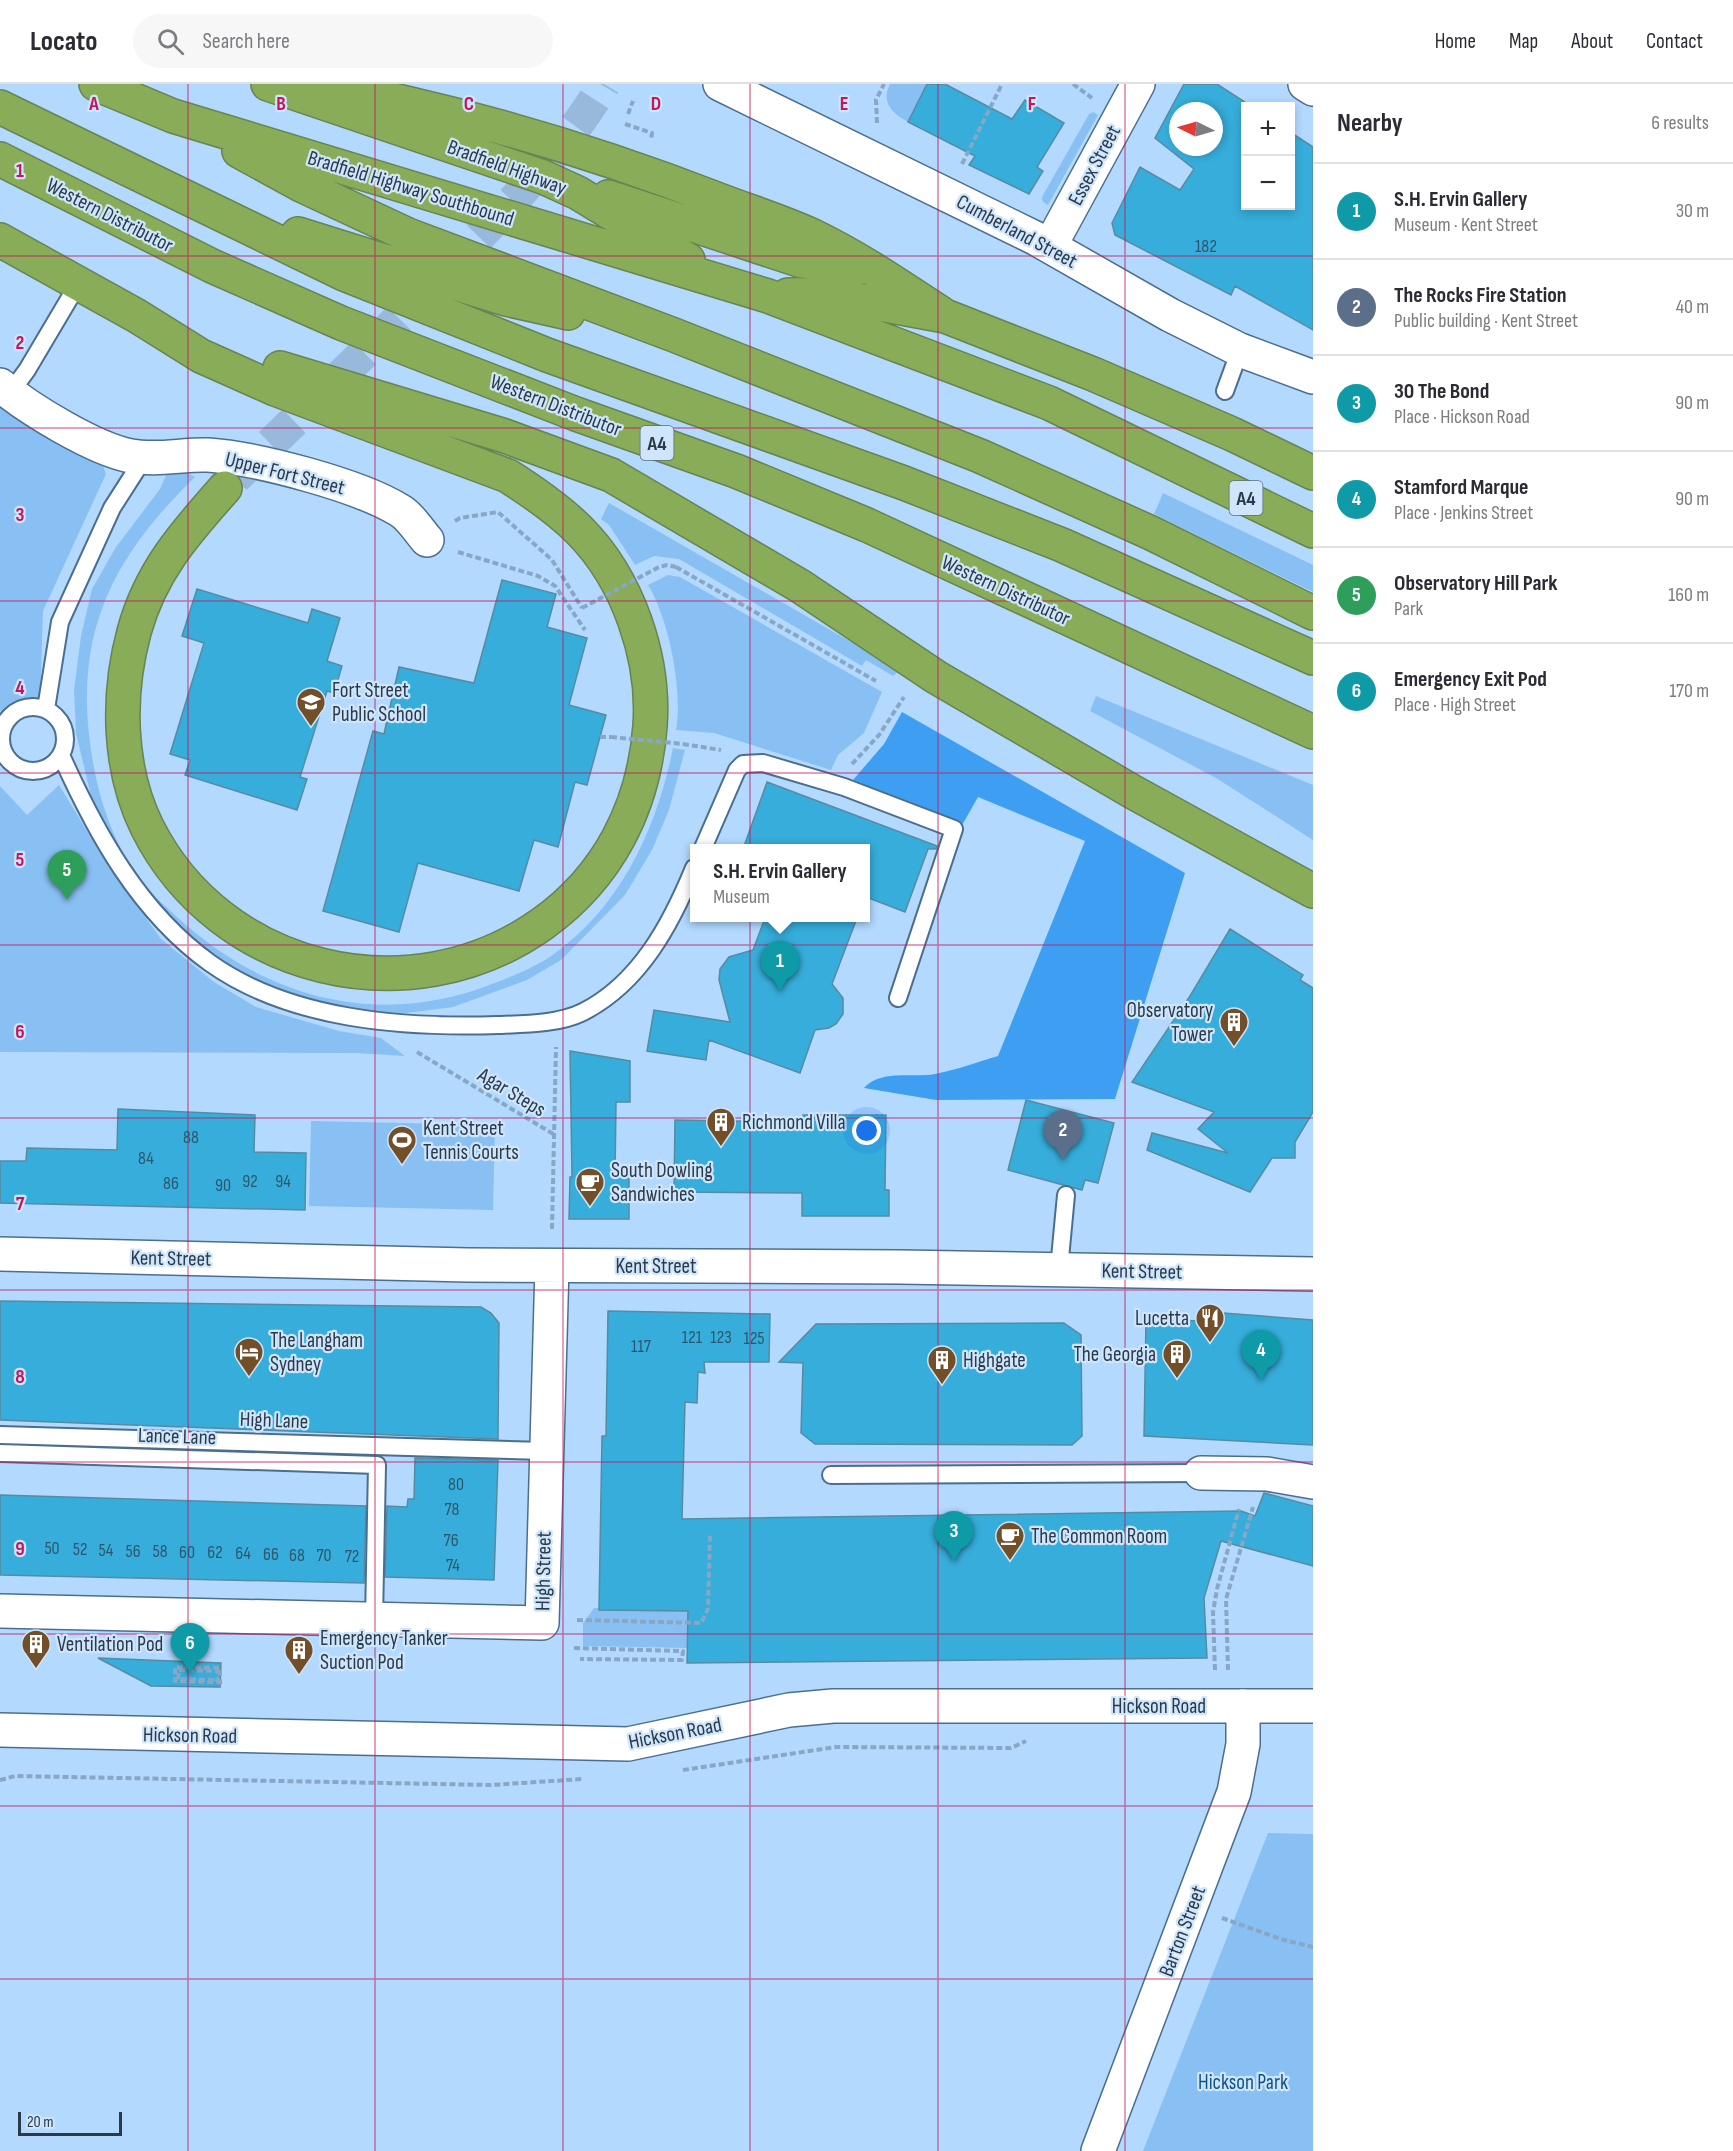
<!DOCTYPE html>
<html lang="en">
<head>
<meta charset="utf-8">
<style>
	:root { --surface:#fff; --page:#f7f7f7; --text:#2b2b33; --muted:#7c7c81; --line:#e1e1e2; --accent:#724f28 }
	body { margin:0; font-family:"Sofia Sans Condensed",sans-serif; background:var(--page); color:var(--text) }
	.controls { position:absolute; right:18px; top:18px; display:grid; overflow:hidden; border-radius:0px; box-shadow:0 3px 9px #0003 }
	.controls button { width:54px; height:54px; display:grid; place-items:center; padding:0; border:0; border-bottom:2px solid var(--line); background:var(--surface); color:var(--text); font:30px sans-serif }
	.compass { position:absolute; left:1169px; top:18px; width:54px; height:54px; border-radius:50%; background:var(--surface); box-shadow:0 3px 9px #0003; rotate:275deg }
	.scale { position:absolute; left:18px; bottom:15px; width:104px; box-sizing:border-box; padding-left:6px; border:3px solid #2b3a49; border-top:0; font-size:16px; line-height:21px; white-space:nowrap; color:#2b3a49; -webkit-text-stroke:4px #cee5fb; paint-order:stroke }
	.you { position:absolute; left:867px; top:1047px; width:21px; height:21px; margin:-15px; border:4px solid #fff; border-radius:50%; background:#1a73e8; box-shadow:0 0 0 9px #1a73e833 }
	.badge { display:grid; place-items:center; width:39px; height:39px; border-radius:50%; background:var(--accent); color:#fff; font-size:20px; font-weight:700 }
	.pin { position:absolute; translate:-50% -50px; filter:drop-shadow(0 2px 3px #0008) }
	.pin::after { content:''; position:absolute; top:32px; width:21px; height:18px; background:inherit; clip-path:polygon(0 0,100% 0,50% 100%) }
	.popup { position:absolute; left:690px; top:760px; width:180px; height:78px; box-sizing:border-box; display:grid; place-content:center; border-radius:0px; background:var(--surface); filter:drop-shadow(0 2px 4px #0005); font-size:20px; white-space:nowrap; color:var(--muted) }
	.popup b { font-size:22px; color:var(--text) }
	.popup::after { content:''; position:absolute; left:50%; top:100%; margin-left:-12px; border:12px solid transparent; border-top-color:var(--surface) }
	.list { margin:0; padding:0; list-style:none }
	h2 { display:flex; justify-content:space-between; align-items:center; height:78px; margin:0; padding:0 24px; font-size:26px }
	h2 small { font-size:20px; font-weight:400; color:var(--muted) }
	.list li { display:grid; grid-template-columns:39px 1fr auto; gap:18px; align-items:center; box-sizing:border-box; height:96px; padding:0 24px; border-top:2px solid var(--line) }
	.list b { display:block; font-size:22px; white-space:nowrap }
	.list p { margin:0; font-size:20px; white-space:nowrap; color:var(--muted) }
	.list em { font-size:20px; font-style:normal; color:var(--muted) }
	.icon { flex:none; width:33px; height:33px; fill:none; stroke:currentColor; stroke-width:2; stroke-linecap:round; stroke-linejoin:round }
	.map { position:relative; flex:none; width:1313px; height:2067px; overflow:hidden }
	header { display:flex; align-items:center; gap:36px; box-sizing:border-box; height:84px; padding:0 30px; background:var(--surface); border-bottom:2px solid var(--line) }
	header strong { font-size:28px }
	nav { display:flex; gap:33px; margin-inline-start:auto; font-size:21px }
	.search { width:420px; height:54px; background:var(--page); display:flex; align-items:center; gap:15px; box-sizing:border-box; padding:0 21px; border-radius:33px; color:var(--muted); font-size:22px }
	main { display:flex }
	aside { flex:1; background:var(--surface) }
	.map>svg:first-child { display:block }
	.green { fill:#89c0f3 }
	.forest { fill:#3e9ff2 }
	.building { fill:#36adda; stroke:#578ba2; stroke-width:1.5; fill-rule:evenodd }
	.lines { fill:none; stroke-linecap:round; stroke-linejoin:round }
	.highway-tunnel { stroke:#98b9db; stroke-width:33; stroke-dasharray:33 16; stroke-linecap:butt }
	.lane-casing { stroke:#4b6e8f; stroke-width:20 }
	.street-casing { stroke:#4b6e8f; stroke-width:36 }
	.secondary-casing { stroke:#4b6e8f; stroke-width:36 }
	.highway-casing { stroke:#678452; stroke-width:36 }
	.path { stroke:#88a7c5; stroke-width:4; stroke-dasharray:6 3; stroke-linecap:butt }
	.lane { stroke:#fff; stroke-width:16 }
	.street { stroke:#fff; stroke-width:33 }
	.secondary { stroke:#fff; stroke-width:33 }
	.highway { stroke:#88ac57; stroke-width:33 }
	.path-bridge { stroke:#88a7c5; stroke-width:4; stroke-dasharray:6 3; stroke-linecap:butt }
	.grid { fill:none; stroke:#c2185b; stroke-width:1.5; stroke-opacity:0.55 }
	.labels { text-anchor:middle; stroke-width:4.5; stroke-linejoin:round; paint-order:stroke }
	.number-label { font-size:18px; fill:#2e576d }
	.shield { fill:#cee5fb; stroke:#5c6d7e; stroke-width:1.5 }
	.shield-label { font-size:20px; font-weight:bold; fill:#2b3a49 }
	.street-label { font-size:21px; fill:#2b3a49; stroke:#cee5fb }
	.poi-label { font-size:21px; fill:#2b3a49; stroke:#cee5fb; text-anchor:start }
	.park-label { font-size:21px; fill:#0d5388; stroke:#cee5fb }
	.grid-label { font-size:20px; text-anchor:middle; font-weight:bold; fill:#c2185b; stroke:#cee5fb; stroke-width:4.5; stroke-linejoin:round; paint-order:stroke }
</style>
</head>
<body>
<header>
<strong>Locato</strong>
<div class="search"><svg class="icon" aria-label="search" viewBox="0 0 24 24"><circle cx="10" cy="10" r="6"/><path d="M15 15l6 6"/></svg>Search here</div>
<nav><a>Home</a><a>Map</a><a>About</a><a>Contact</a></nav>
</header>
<main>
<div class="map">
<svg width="1313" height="2067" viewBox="0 0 1313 2067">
	<rect width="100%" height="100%" fill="#b3d9ff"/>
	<path class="green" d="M890 0H927L908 38C891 29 881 18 890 0Z
		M1093 28 1098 31 1048 121 1043 118 1042 113 1089 30Z
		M0 317 101 376 106 390 43 527 40 619 0 627Z
		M182 387 195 393C118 468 77 540 89 650 94 698 107 745 133 786 147 807 167 824 185 840 273 917 382 943 492 900 513 892 536 883 554 870 622 821 657 743 673 664L685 666 669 726 652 766 625 811 561 876 527 896 453 923 391 931 348 927 252 901 160 837 96 733 76 649 74 606 81 552 92 505 116 463 160 405 167 389Z
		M1163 409 1313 481V508L1154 430Z
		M609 419 900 586 893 592 866 576 862 582 679 475 654 472 635 481 609 441 601 435Z
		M668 491 680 493 882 608 864 649 838 671 831 686 714 649 676 646C683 607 669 535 648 501Z
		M1096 612 1313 701V756L1216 694 1090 627Z
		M59 701 106 778 161 855 214 898 256 923 339 947 381 954 405 972 356 969 0 968V702L27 731Z
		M311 1037 495 1041 493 1126 309 1122Z
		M594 1524 688 1527 687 1564 583 1562V1539Z
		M1268 1749 1313 1750V2067H1143Z"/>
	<path class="forest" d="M902 628 1185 789 1115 1015 936 1016 864 1004C881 985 912 994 935 990 956 986 978 978 998 972L1085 757 978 713 961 743 853 696 884 660Z"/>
	<path class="building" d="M927 0H945L1012 35 1025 16 1064 39 1037 83 1043 87 1029 110 969 81 975 72 908 38Z
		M1184 0H1217L1251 22H1245V122H1290V48L1313 63V246L1235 202 1231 211 1115 151 1112 139 1140 83 1180 106 1194 85 1155 54ZM1178 27H1214V63H1178Z
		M502 496 556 510 547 543 587 554 569 621 606 631 587 701 575 698 558 763 534 756 519 807 418 779 399 848 323 827 373 647 384 650 399 583 474 599Z
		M197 505 308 539 312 525 340 534 327 577 342 582 334 609 327 607 300 693 307 695 297 726 185 691 190 676 170 670 204 559 182 552Z
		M767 698 937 762 936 765H928L905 828 866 813V765H743Z
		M765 834H857L832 900 843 914V930L836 940 829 944 815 946 800 989 709 956 706 976 647 967 654 926 730 938 719 896 720 885 729 873 753 866Z
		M1230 845 1303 891 1300 896 1313 904V1028L1295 1058V1074H1272L1250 1108 1147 1066 1152 1049 1228 1069 1198 1045 1214 1028 1132 998 1190 912Z
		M570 967 630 977V1018H616L615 1093H629V1135H569L570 1093H572Z
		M1026 1016 1114 1039 1098 1099 1085 1096 1082 1106 1008 1086Z
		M118 1025 255 1031 254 1068 306 1069 305 1126 0 1119V1077H26L27 1064 117 1066Z
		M803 1031H886L885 1106H889V1132H802V1109L674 1108 675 1036 804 1038Z
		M0 1217 481 1223 491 1229 499 1239 498 1355 0 1336Z
		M608 1227 770 1230 769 1278H704L705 1289 698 1288 697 1319 685 1318 682 1435 1241 1427 1255 1432 1264 1409 1313 1422V1482L1221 1457 1204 1514 1207 1574 687 1579 688 1527 599 1526 602 1352H606Z
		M1210 1228 1313 1236V1361L1144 1352 1146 1236 1210 1237Z
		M1064 1239 1081 1251 1082 1352 1072 1361 815 1360 801 1349 803 1279 779 1278 816 1240Z
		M415 1374 498 1376 494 1496 385 1493 387 1422 407 1423 408 1415H414Z
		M0 1411 366 1422 364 1499 0 1491Z
		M98 1574 221 1579 220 1603 151 1602Z"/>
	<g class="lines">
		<path class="highway-tunnel" d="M235 394C313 319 390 245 465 167 515 115 567 63 604 0"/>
		<g class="lane-casing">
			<path id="lane" d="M1225 307 1240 266
				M10 309 27 286 78 200
				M1 655a32 32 0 1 1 64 0a32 32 0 1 1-64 0Z
				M46 625 60 538 112 424 144 374
				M61 671C96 749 139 828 210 879 290 936 403 944 498 941 525 940 559 940 583 928 640 899 671 840 694 784
				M703 764 737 686 743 680 763 679 844 703 954 745 898 914
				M1059 1185 1066 1111
				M0 1351 546 1367
				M0 1369 377 1381 374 1536
				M831 1391 1201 1389"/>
		</g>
		<g class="street-casing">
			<path id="street" d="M720 0 1035 154 1170 231 1240 266 1313 293
				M1305 0 1313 5
				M1050 162 1138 0
				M0 301C29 325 94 365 131 372 157 377 183 370 208 371 256 374 358 401 399 426 410 432 419 447 427 456
				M0 1170 468 1181 900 1183 1313 1190
				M1201 1389 1267 1390 1313 1398
				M0 1527 542 1539 552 1182
				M1098 2067 1234 1708 1243 1660V1622"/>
		</g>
		<g class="secondary-casing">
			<path id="secondary" d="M0 1646 628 1660 789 1626 833 1622H1313"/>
		</g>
		<g class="highway-casing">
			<path id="highway" d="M96 0 173 32 768 212 1049 319 1313 447
				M268 0 543 93 578 109 688 176
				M316 0C454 26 588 65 719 116 750 128 783 138 813 152 859 174 902 204 945 232
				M0 23 344 190 547 271 904 399 1062 461 1313 574
				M239 67 301 101 408 151 674 251 980 372 1151 449 1313 529
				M0 75 212 182 341 239 576 330 736 387 867 441 1313 648
				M608 113 802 177 858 184
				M298 150 506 215 568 229
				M0 156 137 232 201 272 275 305 508 392C533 408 558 425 579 446 628 495 655 574 650 642 644 723 608 793 542 840 410 934 220 889 147 743 118 684 117 611 134 548 150 488 185 449 225 404
				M788 211 825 210 945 232 1093 290 1232 350 1313 389
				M280 284 502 351 611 391 800 502 936 593 1133 708 1313 807"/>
		</g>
		<path class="path" d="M1073 0 1092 14
			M628 30 633 17
			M877 39 876 16 884 0
			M625 40 652 49 651 55
			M962 80 1002 0
			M455 437 460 434 498 428 552 476 582 524
			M458 468 538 492 555 502 585 546
			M676 483 876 597
			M600 653H611
			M0 654H1
			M683 660 721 666
			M852 680 879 651 904 613
			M417 968 555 1051
			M552 1145 556 963
			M577 1536 701 1539 708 1525 710 1449
			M574 1564 683 1567 682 1576 580 1575
			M1215 1586 1213 1528 1217 1505 1239 1425
			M1228 1586 1226 1515 1253 1423
			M214 1596 178 1595 179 1586 218 1587 217 1598 175 1597V1583L220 1584V1604
			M683 1686 836 1663 1011 1664 1026 1657
			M0 1696 15 1692 491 1701 583 1695
			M1222 1834 1284 1856 1313 1863"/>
		<use href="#lane" class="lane"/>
		<use href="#street" class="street"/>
		<use href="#secondary" class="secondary"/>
		<use href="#highway" class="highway"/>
		<path class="path-bridge" d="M582 524 659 483 667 481 676 483
			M611 653 683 660"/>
	</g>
	<path class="grid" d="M188 0V2067M375 0V2067M563 0V2067M750 0V2067M938 0V2067M1125 0V2067M0 172H1313M0 344H1313M0 517H1313M0 689H1313M0 861H1313M0 1034H1313M0 1206H1313M0 1378H1313M0 1550H1313M0 1722H1313M0 1895H1313"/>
	<defs>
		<g id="school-pin" transform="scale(1.5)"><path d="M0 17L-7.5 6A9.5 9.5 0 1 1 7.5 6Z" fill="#724f28" stroke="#cee5fb"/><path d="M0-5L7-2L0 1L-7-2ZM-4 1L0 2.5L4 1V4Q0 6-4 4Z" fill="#fff"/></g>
		<g id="building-pin" transform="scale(1.5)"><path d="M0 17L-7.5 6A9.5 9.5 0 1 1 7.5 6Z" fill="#724f28" stroke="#cee5fb"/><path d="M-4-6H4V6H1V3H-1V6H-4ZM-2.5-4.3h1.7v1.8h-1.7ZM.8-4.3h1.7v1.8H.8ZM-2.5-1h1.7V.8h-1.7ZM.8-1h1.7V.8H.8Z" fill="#fff"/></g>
		<g id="stadium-pin" transform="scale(1.5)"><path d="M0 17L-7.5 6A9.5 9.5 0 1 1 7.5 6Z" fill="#724f28" stroke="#cee5fb"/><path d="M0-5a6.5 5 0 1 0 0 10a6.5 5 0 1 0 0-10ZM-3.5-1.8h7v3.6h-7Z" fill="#fff"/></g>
		<g id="cafe-pin" transform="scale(1.5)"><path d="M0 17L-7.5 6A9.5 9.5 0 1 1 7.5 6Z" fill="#724f28" stroke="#cee5fb"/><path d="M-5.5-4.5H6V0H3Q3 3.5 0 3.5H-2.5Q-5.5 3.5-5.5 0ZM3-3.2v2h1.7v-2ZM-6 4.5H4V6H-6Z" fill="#fff"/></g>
		<g id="restaurant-pin" transform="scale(1.5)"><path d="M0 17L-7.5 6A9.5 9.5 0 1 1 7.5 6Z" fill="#724f28" stroke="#cee5fb"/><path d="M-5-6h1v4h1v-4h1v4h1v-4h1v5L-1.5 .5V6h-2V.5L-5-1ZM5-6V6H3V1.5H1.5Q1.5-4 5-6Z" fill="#fff"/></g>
		<g id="hotel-pin" transform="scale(1.5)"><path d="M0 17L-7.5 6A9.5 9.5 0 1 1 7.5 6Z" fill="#724f28" stroke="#cee5fb"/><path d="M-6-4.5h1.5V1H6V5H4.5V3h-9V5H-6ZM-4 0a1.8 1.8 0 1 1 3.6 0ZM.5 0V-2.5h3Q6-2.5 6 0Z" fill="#fff"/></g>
	</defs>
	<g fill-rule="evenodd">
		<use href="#school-pin" x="311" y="618"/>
		<use href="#building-pin" x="1234" y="938"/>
		<use href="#building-pin" x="721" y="1038"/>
		<use href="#stadium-pin" x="402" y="1056"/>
		<use href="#cafe-pin" x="590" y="1098"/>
		<use href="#restaurant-pin" x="1210" y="1234"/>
		<use href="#hotel-pin" x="249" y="1268"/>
		<use href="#building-pin" x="1177" y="1270"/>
		<use href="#building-pin" x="942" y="1276"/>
		<use href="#cafe-pin" x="1010" y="1452"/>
		<use href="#building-pin" x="36" y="1560"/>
		<use href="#building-pin" x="299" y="1566"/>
	</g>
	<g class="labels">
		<g class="number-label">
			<text x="1206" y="168">182</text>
			<text x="191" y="1059">88</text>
			<text x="146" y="1080">84</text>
			<text x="250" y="1103">92</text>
			<text x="283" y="1103">94</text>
			<text x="171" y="1105">86</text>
			<text x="223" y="1107">90</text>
			<text x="692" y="1259">121</text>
			<text x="721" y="1259">123</text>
			<text x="754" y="1260">125</text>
			<text x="641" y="1268">117</text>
			<text x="456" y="1406">80</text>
			<text x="452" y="1431">78</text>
			<text x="451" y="1462">76</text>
			<text x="52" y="1470">50</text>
			<text x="80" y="1471">52</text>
			<text x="106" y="1472">54</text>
			<text x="133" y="1473">56</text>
			<text x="160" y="1473">58</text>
			<text x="187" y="1474">60</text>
			<text x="215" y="1474">62</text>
			<text x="243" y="1475">64</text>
			<text x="271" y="1476">66</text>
			<text x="297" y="1477">68</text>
			<text x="324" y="1477">70</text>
			<text x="352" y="1478">72</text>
			<text x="453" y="1487">74</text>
		</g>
		<g class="shield">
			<rect x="640.5" y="342" width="33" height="34" rx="4.5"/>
			<rect x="1229.5" y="397" width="33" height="34" rx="4.5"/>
		</g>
		<g class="shield-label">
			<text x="657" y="366">A4</text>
			<text x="1246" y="421">A4</text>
		</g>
		<g class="street-label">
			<text transform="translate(1094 81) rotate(-62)" y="7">Essex Street</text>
			<text transform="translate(507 83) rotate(20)" y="7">Bradfield Highway</text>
			<text transform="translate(411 104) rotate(17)" y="7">Bradfield Highway Southbound</text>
			<text transform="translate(110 131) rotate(27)" y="7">Western Distributor</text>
			<text transform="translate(1017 147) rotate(28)" y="7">Cumberland Street</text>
			<text transform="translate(556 321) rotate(21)" y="7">Western Distributor</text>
			<text transform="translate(285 389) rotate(14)" y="7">Upper Fort Street</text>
			<text transform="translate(1006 506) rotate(25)" y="7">Western Distributor</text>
			<text transform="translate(512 1008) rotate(31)" y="7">Agar Steps</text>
			<text transform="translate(171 1174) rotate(1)" y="7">Kent Street</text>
			<text x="656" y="1189">Kent Street</text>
			<text transform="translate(1142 1187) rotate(1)" y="7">Kent Street</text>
			<text transform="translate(274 1336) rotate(2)" y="7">High Lane</text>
			<text transform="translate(177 1352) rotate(2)" y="7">Lance Lane</text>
			<text transform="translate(543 1487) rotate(-89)" y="7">High Street</text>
			<text x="1159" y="1629">Hickson Road</text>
			<text transform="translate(675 1649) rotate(-11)" y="7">Hickson Road</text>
			<text transform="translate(190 1651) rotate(1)" y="7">Hickson Road</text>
			<text transform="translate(1182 1847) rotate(-69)" y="7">Barton Street</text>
		</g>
		<g class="poi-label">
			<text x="332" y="613">Fort Street<tspan x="332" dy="24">Public School</tspan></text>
			<text x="1213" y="933" text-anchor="end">Observatory<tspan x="1213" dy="24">Tower</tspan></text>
			<text x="742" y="1045">Richmond Villa</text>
			<text x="423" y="1051">Kent Street<tspan x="423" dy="24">Tennis Courts</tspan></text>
			<text x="611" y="1093">South Dowling<tspan x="611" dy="24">Sandwiches</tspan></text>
			<text x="1189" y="1241" text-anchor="end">Lucetta</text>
			<text x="270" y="1263">The Langham<tspan x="270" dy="24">Sydney</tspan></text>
			<text x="1156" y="1277" text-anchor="end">The Georgia</text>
			<text x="963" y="1283">Highgate</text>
			<text x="1031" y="1459">The Common Room</text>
			<text x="320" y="1561">Emergency Tanker<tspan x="320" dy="24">Suction Pod</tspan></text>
			<text x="57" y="1567">Ventilation Pod</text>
		</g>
		<g class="park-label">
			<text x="1243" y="2005">Hickson Park</text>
		</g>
	</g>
	<g class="grid-label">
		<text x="94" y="26">A</text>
		<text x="281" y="26">B</text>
		<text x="469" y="26">C</text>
		<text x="656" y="26">D</text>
		<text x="844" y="26">E</text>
		<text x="1032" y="26">F</text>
		<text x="20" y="93">1</text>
		<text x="20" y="265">2</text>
		<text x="20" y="437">3</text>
		<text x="20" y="610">4</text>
		<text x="20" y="782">5</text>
		<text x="20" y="954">6</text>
		<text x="20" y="1126">7</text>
		<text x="20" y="1299">8</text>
		<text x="20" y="1471">9</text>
	</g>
</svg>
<div class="controls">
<button>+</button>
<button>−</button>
</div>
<svg class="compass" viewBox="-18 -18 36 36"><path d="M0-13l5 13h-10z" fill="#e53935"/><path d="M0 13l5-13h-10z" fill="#7c7c81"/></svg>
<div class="scale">20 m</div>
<div class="you"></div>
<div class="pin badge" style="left:780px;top:907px;background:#0f9aa8">1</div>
<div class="popup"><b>S.H. Ervin Gallery</b>Museum</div>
<div class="pin badge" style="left:1063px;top:1076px;background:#5c6f8a">2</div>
<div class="pin badge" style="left:954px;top:1477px;background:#0f9aa8">3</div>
<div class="pin badge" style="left:1261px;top:1296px;background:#0f9aa8">4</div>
<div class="pin badge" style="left:67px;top:816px;background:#2e9e5b">5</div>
<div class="pin badge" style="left:190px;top:1589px;background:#0f9aa8">6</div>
</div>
<aside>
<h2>Nearby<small>6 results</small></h2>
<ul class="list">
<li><span class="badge" style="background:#0f9aa8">1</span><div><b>S.H. Ervin Gallery</b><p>Museum · Kent Street</p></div><em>30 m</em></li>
<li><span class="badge" style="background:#5c6f8a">2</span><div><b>The Rocks Fire Station</b><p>Public building · Kent Street</p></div><em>40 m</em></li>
<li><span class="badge" style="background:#0f9aa8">3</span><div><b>30 The Bond</b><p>Place · Hickson Road</p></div><em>90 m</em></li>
<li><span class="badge" style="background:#0f9aa8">4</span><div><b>Stamford Marque</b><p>Place · Jenkins Street</p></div><em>90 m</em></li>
<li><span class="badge" style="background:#2e9e5b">5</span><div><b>Observatory Hill Park</b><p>Park</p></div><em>160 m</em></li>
<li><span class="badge" style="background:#0f9aa8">6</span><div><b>Emergency Exit Pod</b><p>Place · High Street</p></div><em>170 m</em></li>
</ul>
</aside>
</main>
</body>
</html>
